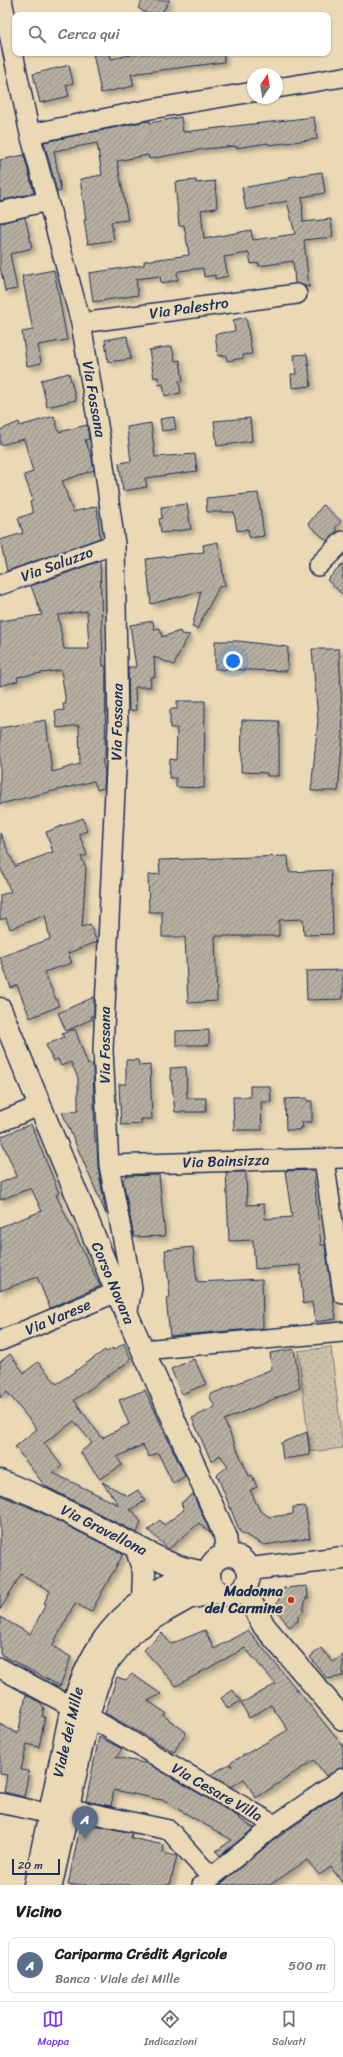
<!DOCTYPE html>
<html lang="it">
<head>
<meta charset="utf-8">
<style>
	:root { --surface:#fff; --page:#f2f2f2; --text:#202124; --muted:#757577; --line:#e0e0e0; --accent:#7c3aed }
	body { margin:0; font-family:Sriracha,sans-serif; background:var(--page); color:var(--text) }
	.compass { position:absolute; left:247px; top:68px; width:36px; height:36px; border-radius:50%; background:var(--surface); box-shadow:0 1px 3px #0004; rotate:12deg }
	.scale { position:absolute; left:12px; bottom:10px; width:48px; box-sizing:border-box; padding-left:4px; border:2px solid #1b2f5e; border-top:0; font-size:11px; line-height:14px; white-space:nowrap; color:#1b2f5e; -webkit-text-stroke:3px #ebd9b6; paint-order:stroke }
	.you { position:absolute; left:233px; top:661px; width:14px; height:14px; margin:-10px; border:3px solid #fff; border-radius:50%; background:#1a73e8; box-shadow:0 0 0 6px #1a73e833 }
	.badge { display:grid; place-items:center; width:26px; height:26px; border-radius:50%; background:var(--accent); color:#fff; font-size:13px; font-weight:700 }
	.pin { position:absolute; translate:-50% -33px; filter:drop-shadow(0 1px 2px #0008) }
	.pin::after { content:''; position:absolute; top:21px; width:14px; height:12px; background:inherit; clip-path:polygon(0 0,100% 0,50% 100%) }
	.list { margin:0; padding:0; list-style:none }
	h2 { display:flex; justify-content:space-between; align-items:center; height:52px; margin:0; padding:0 16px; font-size:17px }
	h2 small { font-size:13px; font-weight:400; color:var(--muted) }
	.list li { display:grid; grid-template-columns:26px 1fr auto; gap:12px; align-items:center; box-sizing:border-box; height:56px; margin:0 8px 8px; padding:0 8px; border:1px solid var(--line); border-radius:8px }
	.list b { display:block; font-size:15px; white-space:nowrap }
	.list p { margin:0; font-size:13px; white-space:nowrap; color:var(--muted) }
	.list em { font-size:13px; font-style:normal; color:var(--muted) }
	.icon { flex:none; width:22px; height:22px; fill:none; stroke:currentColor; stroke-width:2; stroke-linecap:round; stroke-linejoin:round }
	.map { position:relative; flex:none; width:343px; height:1885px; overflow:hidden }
	.search { position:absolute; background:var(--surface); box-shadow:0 1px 3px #0004; left:12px; right:12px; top:12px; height:44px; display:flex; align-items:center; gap:10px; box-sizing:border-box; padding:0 14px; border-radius:8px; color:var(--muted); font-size:15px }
	.sheet { height:116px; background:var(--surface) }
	nav { display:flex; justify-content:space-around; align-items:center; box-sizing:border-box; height:56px; border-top:1px solid var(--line); background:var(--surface); font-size:11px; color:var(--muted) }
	nav a { display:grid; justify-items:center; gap:2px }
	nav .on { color:var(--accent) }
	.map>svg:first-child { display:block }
	.park { fill:url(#park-dots); stroke:#747884 }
	.building { fill:url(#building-hatch); stroke:#1b2f5e; fill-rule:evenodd; filter:url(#shadow) }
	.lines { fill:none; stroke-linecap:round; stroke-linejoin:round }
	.street-casing { stroke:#1b2f5e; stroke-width:22 }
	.secondary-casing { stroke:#1b2f5e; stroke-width:25 }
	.street { stroke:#ebd9b6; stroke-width:19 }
	.secondary { stroke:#ebd9b6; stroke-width:22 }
	.poi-dot { fill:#c8321e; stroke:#ebd9b6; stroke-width:1.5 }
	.labels { text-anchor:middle; stroke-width:4; stroke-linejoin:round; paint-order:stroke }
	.street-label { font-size:15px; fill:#1b2f5e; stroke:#ebd9b6 }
	.poi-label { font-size:15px; font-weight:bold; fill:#1b2f5e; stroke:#ebd9b6; text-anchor:end }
</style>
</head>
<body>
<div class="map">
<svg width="343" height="1885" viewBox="0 0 343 1885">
	<defs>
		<pattern id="park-dots" width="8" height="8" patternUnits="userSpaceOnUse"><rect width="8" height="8" fill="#cdc0a9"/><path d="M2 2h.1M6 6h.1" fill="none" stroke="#afa594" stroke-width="1.8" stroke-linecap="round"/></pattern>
		<pattern id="building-hatch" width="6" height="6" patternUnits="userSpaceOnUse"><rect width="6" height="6" fill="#b7afa0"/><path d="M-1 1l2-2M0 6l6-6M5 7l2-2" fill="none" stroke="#948f86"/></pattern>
		<filter id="shadow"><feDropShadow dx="3.5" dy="3.5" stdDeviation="2" flood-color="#0004"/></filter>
	</defs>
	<rect width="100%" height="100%" fill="#ebd9b6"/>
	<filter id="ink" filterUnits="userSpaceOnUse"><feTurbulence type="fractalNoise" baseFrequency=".025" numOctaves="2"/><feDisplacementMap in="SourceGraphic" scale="8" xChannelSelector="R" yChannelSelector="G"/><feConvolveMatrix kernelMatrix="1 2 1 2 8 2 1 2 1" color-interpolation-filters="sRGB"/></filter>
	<g filter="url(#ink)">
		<path class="park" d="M331 1347 343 1448 310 1452 298 1351Z"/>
		<path class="building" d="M143 0H170L160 15H149L138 8Z
			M93 53H110L111 59 140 53H224V62L131 74 134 86 101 93Z
			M69 65 73 83 66 85 69 96 40 103 33 74Z
			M181 117 183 132 314 117 317 139 269 145 268 143 236 148V146L204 149 149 159 148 155 117 161 128 220 111 222 114 240 88 244 84 220H86L80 179 102 175 97 143 54 151 61 191 57 192 44 142 147 121H150V123Z
			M24 155 34 193 0 201V160Z
			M322 172 325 193 302 197 303 222 331 219 333 237 304 240 309 287 295 283 293 261 259 266V263L251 264 249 253 224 257 228 276 215 279V275L204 277 203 268 179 271 177 273 178 280 161 283 160 276 136 279 138 295 93 302 89 273 144 265V261L189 255 184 225 179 226 175 182 196 180V183L215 181 217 208 201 210 204 239 251 230 253 240 295 234 287 201 246 210 242 188 290 179 289 177Z
			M25 217 32 248 10 254 17 289 5 291 0 266V223Z
			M54 270 67 340 38 345 41 363 27 366 22 332 33 330 22 276Z
			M246 317 252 354 243 355V358L227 361 226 355 218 356 215 334 235 331 233 320Z
			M127 336 131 359 108 362 105 340Z
			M172 346 175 361 180 360 183 381H179L181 393 165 396 163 384 159 385 158 377 154 378 149 350Z
			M307 354 311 386 292 388 291 374H296L294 355Z
			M69 373 76 400 47 407 41 380Z
			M54 416 59 432 87 425 89 439 85 440 92 458 94 470 62 481 73 512 97 506 100 538 7 571 0 540 23 533 18 518 33 513 30 502 33 500 24 475 33 472 24 439 0 445V430L19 422 20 426Z
			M174 417 176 429 162 431 160 419Z
			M250 418 252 441 217 446 214 421Z
			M151 423 155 457 195 454 197 471 145 478 147 487 123 491 119 463 131 461 127 427Z
			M258 493 264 536 249 538 248 529 237 531 234 512H207L206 498Z
			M187 504 191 529 161 533 159 519 162 518 161 507Z
			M323 505 341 521 335 528 337 530 327 541 308 524Z
			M218 542 225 586 219 587 197 629 192 627 201 591 151 604 146 559 204 552 203 545Z
			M100 561 103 666H106L105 759H102L105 772 104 788 97 790 94 781 0 804V728L46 720 52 772 80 764 79 725 57 728 55 711 64 710 63 704H66L61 670 17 677 18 681 0 686V621L42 615 31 586ZM87 611 89 649H64L58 615Z
			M343 564V595L327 580Z
			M153 621 154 629 160 628 162 637 180 631 181 634 190 635 184 643 174 665 154 657 155 677H150L151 687H135L136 710 129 711 128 667H136L130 625Z
			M215 641H238L288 647 287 671 215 669Z
			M312 649H339L343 734 338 791H311L318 720Z
			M177 701H205L204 788 176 787V778H169L170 759 176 760 177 728H170V709H177Z
			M242 720 279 721V776H267V773L241 772Z
			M83 818 87 831 79 834 87 855 81 857 86 868 82 927 90 924 97 942 68 953 72 963 44 972 59 1006 30 1018 17 985 11 988 0 957 50 939 45 915 10 929 6 918 0 920V895L11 892 0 867V833L15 866 53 852 46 832Z
			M288 856 289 872 331 870 333 934 304 935 303 919 279 920V936H215L217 1001 188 1003 185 937H162V912H149L148 875 160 874 159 860Z
			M343 970V999L307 1000 306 971Z
			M94 997V1015L91 1016 92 1019 66 1031 58 1013Z
			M75 1029 88 1065 93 1064 95 1142 97 1141 98 1167 106 1214 62 1112 78 1111V1078L71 1062 61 1066 58 1059 53 1061 46 1045 64 1037 62 1034Z
			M209 1030V1045H176V1031Z
			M126 1060H138L139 1066 150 1065 152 1119H141V1124L121 1125 119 1084H126Z
			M186 1067 187 1098H206V1112H175L170 1068Z
			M250 1086H270L271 1102H261L262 1130H234L233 1097H250Z
			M307 1098V1101H312V1122H302L303 1128 300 1127 299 1130H286L285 1099Z
			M31 1124 59 1193 56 1195 100 1286 50 1308 37 1277 0 1291V1227L42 1211 31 1188 0 1200V1183L17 1176 0 1137Z
			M313 1170 321 1245H325L336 1319 315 1322 312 1302 303 1304 300 1265 255 1269 253 1240 229 1241 226 1172H246L247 1205 264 1204 265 1219 292 1217 285 1171Z
			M159 1175 165 1236 134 1237 123 1180 126 1176Z
			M193 1247 197 1282 262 1279 263 1328 170 1336 166 1298 170 1297 165 1250Z
			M124 1343 131 1360 74 1400 102 1438 129 1424 119 1400 145 1390 185 1476 173 1484 158 1453 149 1457 143 1445 117 1457 122 1465 100 1479 80 1452 92 1443 74 1421 44 1443 62 1466 53 1473 119 1505 102 1482 128 1496 138 1490 145 1501 130 1510 134 1512 141 1522 137 1533 45 1486 15 1447 37 1429 7 1392 0 1398V1362L10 1354 24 1373 38 1362 57 1384 105 1350 107 1352 113 1348 114 1350Z
			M294 1349 300 1388 224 1420 249 1476 252 1475 257 1487 250 1490 260 1511 270 1517 293 1514V1507L305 1506 310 1538 264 1545 240 1532 217 1475 228 1466 220 1455 211 1461 192 1418 215 1407 209 1395 272 1369 270 1353Z
			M194 1359 206 1384 182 1394 171 1369Z
			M307 1432 310 1455 283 1459 281 1443Z
			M193 1494 211 1534 199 1523 169 1549 148 1530 160 1520 164 1525 184 1510 181 1503Z
			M0 1495 36 1510 123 1554 91 1612 75 1603 52 1646 71 1657 60 1686 0 1654V1617L30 1634 46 1604 44 1603 50 1591 21 1574 0 1610Z
			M307 1586 308 1598H306L303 1611 298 1617V1621L289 1627 275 1608 284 1588Z
			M205 1630 214 1649 248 1630 343 1746V1767L326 1776 314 1760 256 1798 244 1779 231 1787 210 1775 229 1764 232 1767 230 1763 288 1730 271 1705 249 1718 241 1703 276 1684 245 1648 176 1686 144 1650 162 1633 171 1644Z
			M321 1648 333 1662 343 1655V1676L327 1679 310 1657Z
			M132 1674 161 1694 148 1701 166 1713 164 1716 186 1732 174 1752 105 1713 117 1677 126 1680Z
			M233 1690 241 1701 228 1709 221 1698Z
			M26 1695 41 1703V1705L44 1707 42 1716 45 1717 39 1747 27 1744 21 1770 29 1771 24 1797 4 1792 7 1775 0 1774V1724L18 1734Z
			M99 1737 122 1749 116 1757 149 1764 239 1817 238 1818 254 1828 220 1856 216 1851 232 1840 162 1800 114 1790 111 1806 86 1801Z
			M343 1791V1884L331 1867 319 1875 307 1860 270 1885H219L274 1840Z
			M81 1822 132 1833 131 1838 164 1845 163 1853 177 1856 170 1885H68Z"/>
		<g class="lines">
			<g class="street-casing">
				<path id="street" d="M2 0 30 134 81 323 100 437 115 544 118 726 103 1050 109 1165 132 1288 127 1316
					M277 88 343 77
					M30 134 151 109 253 92
					M0 212 48 201
					M81 323 297 294
					M318 566 343 541
					M0 585 115 544
					M0 1122 39 1106
					M324 1159 343 1294
					M109 1165 343 1158
					M0 1341 117 1292
					M143 1350 343 1332
					M0 1668 72 1707 275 1825
					M0 1803 50 1814
					M67 1808 169 1830 211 1877
					M202 1885 275 1825 343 1778"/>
			</g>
			<g class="secondary-casing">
				<path id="secondary" d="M0 1009 117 1292 225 1535 227 1555
					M0 1481 34 1495 166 1562 182 1568 204 1573
					M136 1546 144 1572 143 1601
					M209 1575a20 20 0 1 1 40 0a20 20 0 1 1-40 0Z
					M249 1569 343 1558
					M244 1589 264 1626 343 1719
					M35 1885 72 1707C88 1659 106 1625 149 1597 157 1592 165 1585 173 1582 184 1578 197 1579 209 1578
					M51 1885 88 1716 96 1688 106 1664 131 1633 165 1611 188 1598 218 1592"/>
			</g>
			<use href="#street" class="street"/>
			<use href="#secondary" class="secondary"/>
		</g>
	</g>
	<circle class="poi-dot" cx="291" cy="1600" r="4"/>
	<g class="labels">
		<g class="street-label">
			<text transform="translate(189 308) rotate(-8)" y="5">Via Palestro</text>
			<text transform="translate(94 399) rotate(80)" y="5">Via Fossana</text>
			<text transform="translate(57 564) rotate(-20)" y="5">Via Saluzzo</text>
			<text transform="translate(117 722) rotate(-89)" y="5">Via Fossana</text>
			<text transform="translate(105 1045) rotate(-90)" y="5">Via Fossana</text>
			<text transform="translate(226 1161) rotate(-2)" y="5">Via Bainsizza</text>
			<text transform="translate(113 1283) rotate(67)" y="5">Corso Novara</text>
			<text transform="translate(58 1317) rotate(-23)" y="5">Via Varese</text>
			<text transform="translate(104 1530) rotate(27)" y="5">Via Gravellona</text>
			<text transform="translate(68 1732) rotate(-77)" y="5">Viale dei Mille</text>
			<text transform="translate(217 1792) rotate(30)" y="5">Via Cesare Villa</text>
		</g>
		<g class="poi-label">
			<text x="283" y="1596">Madonna<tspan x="283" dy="17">del Carmine</tspan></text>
		</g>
	</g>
</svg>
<svg class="compass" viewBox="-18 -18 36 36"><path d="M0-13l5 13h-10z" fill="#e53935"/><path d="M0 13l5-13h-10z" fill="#757577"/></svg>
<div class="scale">20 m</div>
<div class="you"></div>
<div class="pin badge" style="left:85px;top:1839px;background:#5c6f8a">A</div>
<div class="search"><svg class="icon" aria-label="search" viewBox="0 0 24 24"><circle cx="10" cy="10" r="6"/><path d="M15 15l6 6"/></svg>Cerca qui</div>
</div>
<section class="sheet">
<h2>Vicino<small></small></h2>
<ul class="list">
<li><span class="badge" style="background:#5c6f8a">A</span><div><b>Cariparma Crédit Agricole</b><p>Banca · Viale dei Mille</p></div><em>500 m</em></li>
</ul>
</section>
<nav>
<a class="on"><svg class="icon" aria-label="map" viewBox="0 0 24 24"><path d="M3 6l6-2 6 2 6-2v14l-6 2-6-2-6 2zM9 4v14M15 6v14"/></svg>Mappa</a>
<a><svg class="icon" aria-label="directions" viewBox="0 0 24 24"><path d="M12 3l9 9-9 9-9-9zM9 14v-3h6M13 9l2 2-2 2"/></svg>Indicazioni</a>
<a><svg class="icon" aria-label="saved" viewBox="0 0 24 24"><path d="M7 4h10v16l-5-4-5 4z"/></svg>Salvati</a>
</nav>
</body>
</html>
